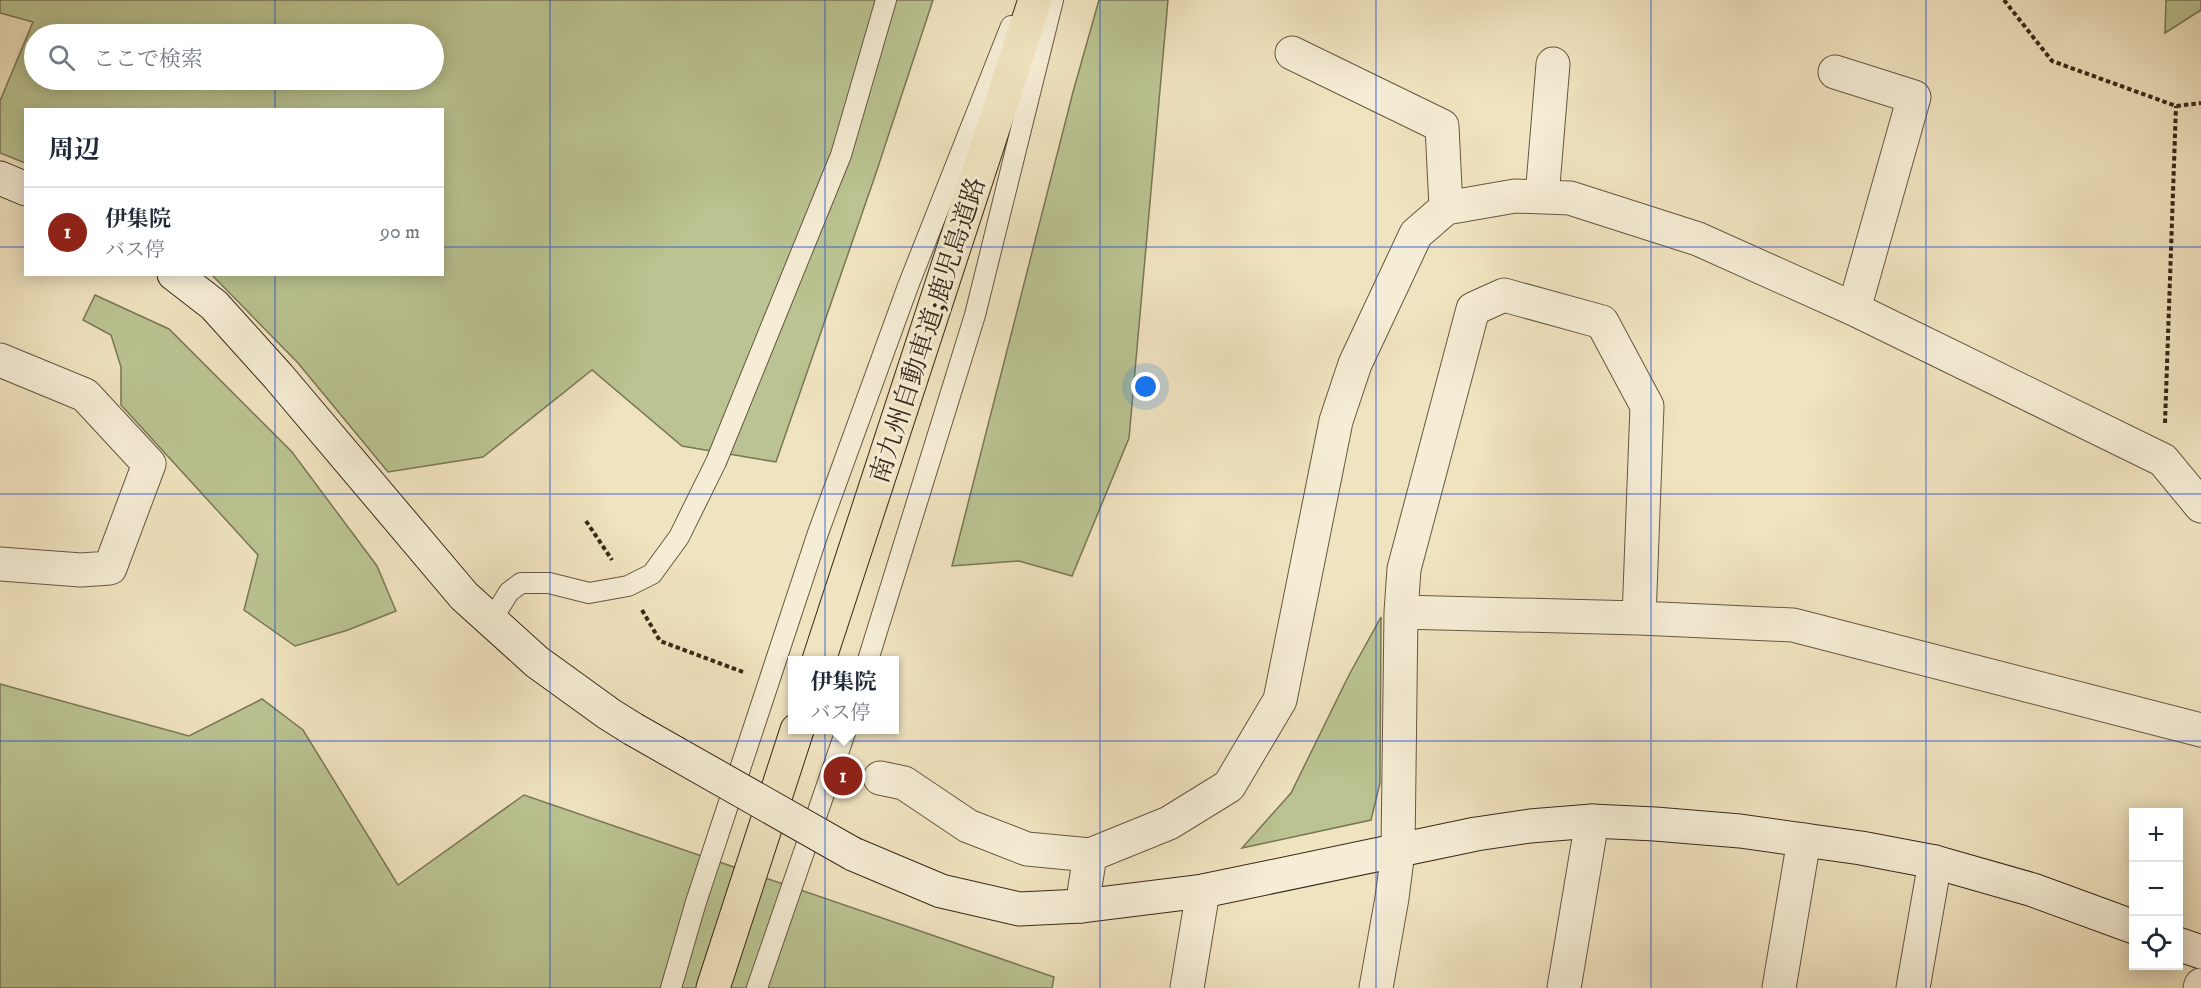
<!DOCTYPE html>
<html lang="ja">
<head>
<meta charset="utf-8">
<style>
	:root { --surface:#fff; --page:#f2f2f3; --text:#1f2937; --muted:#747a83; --line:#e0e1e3; --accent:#8f2418 }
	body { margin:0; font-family:"IM FELL DW Pica","Noto Serif JP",serif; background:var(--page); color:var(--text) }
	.controls { position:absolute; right:18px; bottom:18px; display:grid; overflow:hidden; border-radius:0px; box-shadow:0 3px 15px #0003 }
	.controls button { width:54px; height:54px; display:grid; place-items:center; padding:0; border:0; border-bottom:2px solid var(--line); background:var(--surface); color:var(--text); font:30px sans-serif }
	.you { position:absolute; left:1146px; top:387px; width:21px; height:21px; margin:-15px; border:4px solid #fff; border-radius:50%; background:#1a73e8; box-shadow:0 0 0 9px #1a73e833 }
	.badge { display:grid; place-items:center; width:39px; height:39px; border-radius:50%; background:var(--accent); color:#fff; font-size:20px; font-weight:700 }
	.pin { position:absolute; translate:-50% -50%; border:3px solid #fff; box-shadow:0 2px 6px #0006 }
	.popup { position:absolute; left:788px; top:656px; width:111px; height:78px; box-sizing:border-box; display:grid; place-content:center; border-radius:0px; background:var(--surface); filter:drop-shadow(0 2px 4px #0005); font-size:20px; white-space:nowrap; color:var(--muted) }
	.popup b { font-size:22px; color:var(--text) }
	.popup::after { content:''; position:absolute; left:50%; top:100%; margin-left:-12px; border:12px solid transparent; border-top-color:var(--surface) }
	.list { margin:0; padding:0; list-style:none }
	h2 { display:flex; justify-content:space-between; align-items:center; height:78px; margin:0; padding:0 24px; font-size:26px }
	h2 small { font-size:20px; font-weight:400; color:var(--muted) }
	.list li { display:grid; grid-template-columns:39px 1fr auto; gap:18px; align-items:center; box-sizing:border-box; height:90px; padding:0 24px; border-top:2px solid var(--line) }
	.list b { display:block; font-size:22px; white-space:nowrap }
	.list p { margin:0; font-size:20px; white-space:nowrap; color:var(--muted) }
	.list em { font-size:20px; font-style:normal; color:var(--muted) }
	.icon { flex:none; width:33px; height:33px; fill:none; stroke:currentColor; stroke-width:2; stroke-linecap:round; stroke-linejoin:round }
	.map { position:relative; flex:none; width:2201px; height:988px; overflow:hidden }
	.search { position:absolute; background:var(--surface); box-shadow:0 3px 15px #0003; left:24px; top:24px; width:420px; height:66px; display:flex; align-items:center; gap:15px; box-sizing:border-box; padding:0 21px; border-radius:33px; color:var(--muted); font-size:22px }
	.panel { position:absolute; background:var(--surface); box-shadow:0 3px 15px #0003; left:24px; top:108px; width:420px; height:168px; border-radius:0px }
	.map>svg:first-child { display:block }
	.green { fill:#bac391; stroke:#797655; stroke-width:1.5; fill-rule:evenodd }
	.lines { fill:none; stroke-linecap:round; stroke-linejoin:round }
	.lane-casing { stroke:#665742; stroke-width:22 }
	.street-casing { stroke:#665742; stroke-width:35 }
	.secondary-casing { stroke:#382819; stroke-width:35 }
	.highway-casing { stroke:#382819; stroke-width:35 }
	.path { stroke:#382819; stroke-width:4; stroke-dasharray:4.5 3; stroke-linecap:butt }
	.lane { stroke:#f5edd5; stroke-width:20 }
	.street { stroke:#f5edd5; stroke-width:33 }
	.secondary { stroke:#f5edd5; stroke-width:33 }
	.highway { stroke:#f0e3bf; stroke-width:33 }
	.secondary-bridge-casing { stroke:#382819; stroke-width:35; stroke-linecap:butt }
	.secondary-bridge { stroke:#f5edd5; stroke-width:33 }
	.grid { fill:none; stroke:#1d4ed8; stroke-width:1.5; stroke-opacity:0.55 }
	.labels { text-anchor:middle; stroke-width:6; stroke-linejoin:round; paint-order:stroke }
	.street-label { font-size:26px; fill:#382819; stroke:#f5edd5 }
</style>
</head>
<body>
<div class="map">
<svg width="2201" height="988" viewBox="0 0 2201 988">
	<rect width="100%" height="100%" fill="#f0e3bf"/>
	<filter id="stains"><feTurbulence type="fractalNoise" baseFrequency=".00333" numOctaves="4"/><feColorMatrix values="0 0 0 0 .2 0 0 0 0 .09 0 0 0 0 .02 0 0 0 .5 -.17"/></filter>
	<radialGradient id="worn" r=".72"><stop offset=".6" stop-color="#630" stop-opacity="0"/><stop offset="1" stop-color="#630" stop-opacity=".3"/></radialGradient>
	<path class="green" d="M0 0H933L875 176 776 462 682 446 592 370 483 457 388 472 298 363 212 275 442 274V110H26L25 163 0 153V101L33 22 0 13ZM34 34H434V80H34Z
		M1099 0H1168L1129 438 1072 576 1019 561 952 566 1073 92Z
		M2166 0H2201V10L2165 33Z
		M95 295 169 329 292 452 377 566 396 611 348 630 295 646 244 610 258 555 121 405V367L111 335 83 320Z
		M1381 617 1380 783 1371 820 1242 848 1291 793 1349 675Z
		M0 684 189 736 262 699 303 730 398 885 524 795 1054 977 1052 988H0Z"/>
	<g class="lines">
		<g class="lane-casing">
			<path id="lane" d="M491 621 509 592 521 583H549L589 593 628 586 652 574 679 537 716 462 841 155 886 0
				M868 660 975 315 1053 0
				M671 988 696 902 818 533 908 286 1011 26
				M757 988 846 730"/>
		</g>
		<g class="street-casing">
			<path id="street" d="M1292 53 1442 126 1446 208
				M1835 72 1914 97 1854 309
				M1542 197 1553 64
				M0 360 85 395 149 464 110 568 81 570 0 564
				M1401 612 1639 618 1793 625 2201 730
				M880 778 904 783 968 826 1027 849 1090 855
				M1082 906 1090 855 1169 823 1229 786 1280 700 1336 421 1355 364 1416 234 1446 208 1515 196 1570 198 1698 239 1854 309 2163 460 2201 506
				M1187 988 1203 891
				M1376 988 1392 898 1398 851 1401 612 1404 569 1473 309 1504 295 1602 322 1647 406 1639 618
				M1564 988 1592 821
				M1779 988 1804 840
				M1913 988 1935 862
				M2200 988 2201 985"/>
		</g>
		<g class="secondary-casing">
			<path id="secondary" d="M0 178 26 189
				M174 274 214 305 278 376 464 596 537 662 609 714 633 729
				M853 854 941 891 1019 909 1082 906 1203 891 1476 834 1530 826 1592 821 1655 824 1740 831 1861 848 1935 862 2033 890 2134 927
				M2178 944 2201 952"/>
		</g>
		<g class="highway-casing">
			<path id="highway" d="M819 660 1035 0
				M713 988 797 730"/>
		</g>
		<path class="path" d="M2004 0 2052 61 2176 106 2201 103
			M2165 423 2176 106
			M586 521 612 560
			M642 610 660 641 743 672"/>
		<use href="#lane" class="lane"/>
		<use href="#street" class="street"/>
		<use href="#secondary" class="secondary"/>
		<use href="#highway" class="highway"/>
		<g class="secondary-bridge-casing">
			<path id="secondary-bridge" d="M633 729 853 854"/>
		</g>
		<use href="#secondary-bridge" class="secondary-bridge"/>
	</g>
	<path class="grid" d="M275 0V34M550 0V988M825 0V988M1100 0V988M1376 0V988M1651 0V988M1926 0V988M275 80V110M0 247H26M442 247H2201M275 274V988M0 494H2201M0 741H2201"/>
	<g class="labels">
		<g class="street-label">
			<text transform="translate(927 330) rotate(-72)" y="9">南九州自動車道;鹿児島道路</text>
		</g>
	</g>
	<rect width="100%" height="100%" filter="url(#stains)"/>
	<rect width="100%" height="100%" fill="url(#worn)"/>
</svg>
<div class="controls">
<button>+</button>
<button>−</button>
<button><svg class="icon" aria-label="locate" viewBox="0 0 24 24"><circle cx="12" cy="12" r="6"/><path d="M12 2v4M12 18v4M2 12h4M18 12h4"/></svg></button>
</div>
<div class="you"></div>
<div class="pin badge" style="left:843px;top:776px">1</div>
<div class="popup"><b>伊集院</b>バス停</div>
<div class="search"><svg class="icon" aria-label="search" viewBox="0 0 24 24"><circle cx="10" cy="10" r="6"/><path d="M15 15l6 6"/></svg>ここで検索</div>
<section class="panel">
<h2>周辺<small></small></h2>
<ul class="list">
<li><span class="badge">1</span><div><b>伊集院</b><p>バス停</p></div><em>90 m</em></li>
</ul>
</section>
</div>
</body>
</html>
